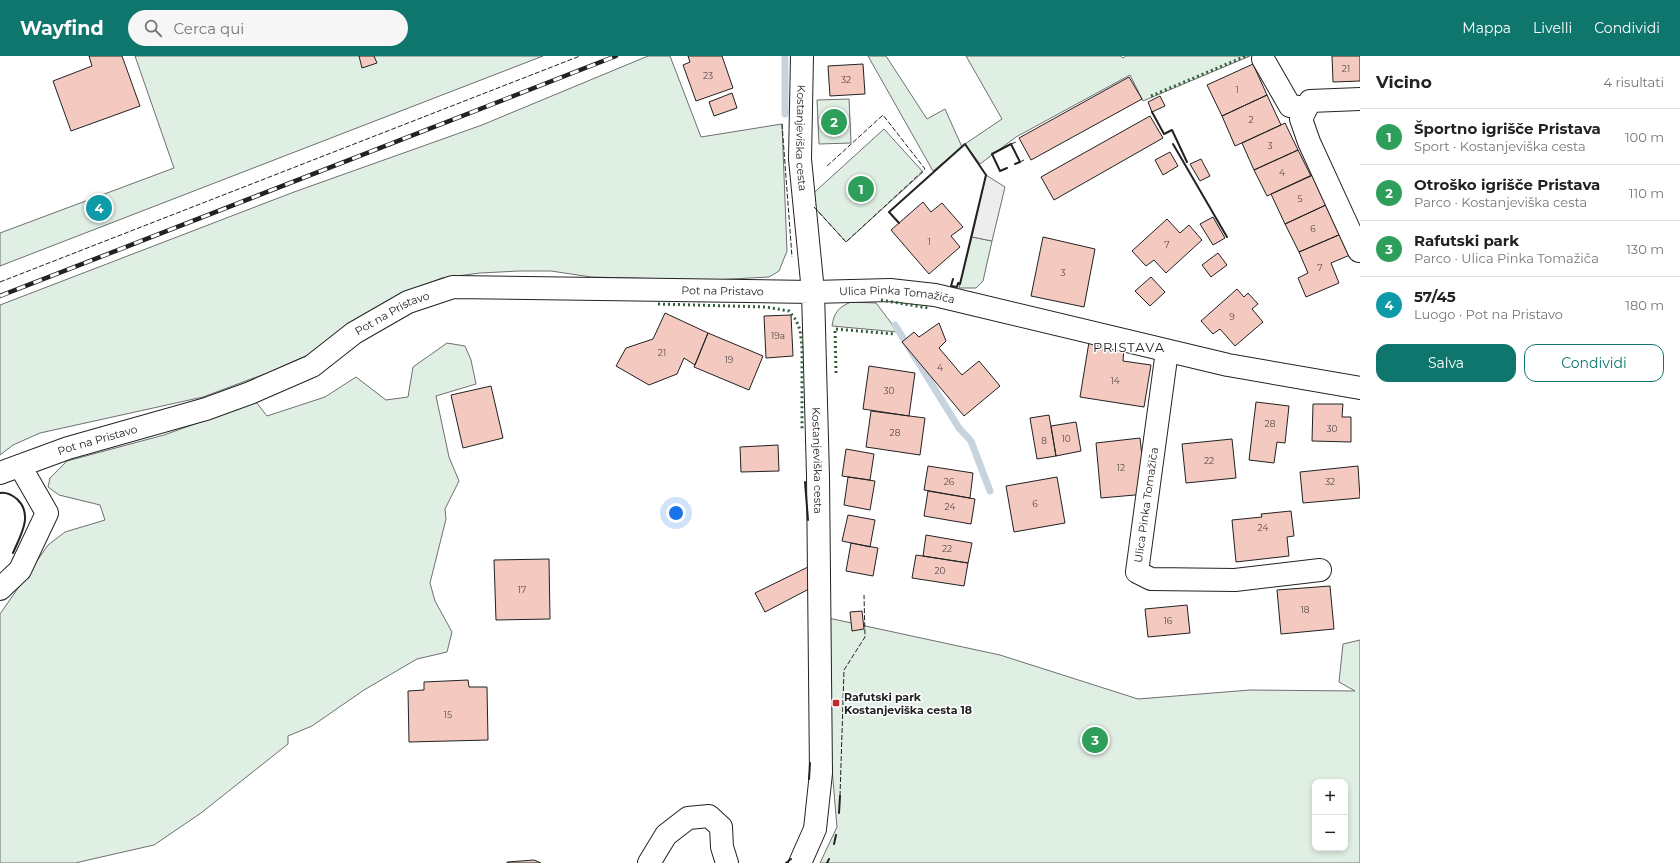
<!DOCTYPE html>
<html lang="it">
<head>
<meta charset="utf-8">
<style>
	:root { --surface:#fff; --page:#f6f6f6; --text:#222; --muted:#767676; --line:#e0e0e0; --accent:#0f766e }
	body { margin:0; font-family:Montserrat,sans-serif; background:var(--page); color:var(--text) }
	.controls { position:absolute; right:12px; bottom:12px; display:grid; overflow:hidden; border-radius:8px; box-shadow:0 2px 6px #0003 }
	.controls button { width:36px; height:36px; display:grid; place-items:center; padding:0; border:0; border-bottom:1px solid var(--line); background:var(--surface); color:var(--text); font:20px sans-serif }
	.you { position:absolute; left:676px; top:457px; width:14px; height:14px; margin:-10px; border:3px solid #fff; border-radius:50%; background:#1a73e8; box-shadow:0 0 0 6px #1a73e833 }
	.badge { display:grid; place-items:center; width:26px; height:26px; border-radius:50%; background:var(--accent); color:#fff; font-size:13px; font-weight:700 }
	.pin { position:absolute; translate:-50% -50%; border:2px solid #fff; box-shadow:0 1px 4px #0006 }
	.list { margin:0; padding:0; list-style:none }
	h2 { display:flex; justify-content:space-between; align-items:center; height:52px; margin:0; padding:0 16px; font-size:17px }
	h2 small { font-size:13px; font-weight:400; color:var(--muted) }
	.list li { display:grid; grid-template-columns:26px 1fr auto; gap:12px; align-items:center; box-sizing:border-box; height:56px; padding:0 16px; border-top:1px solid var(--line) }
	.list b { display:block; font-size:15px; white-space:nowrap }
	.list p { margin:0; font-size:13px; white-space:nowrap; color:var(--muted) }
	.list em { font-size:13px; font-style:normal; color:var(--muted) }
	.actions { display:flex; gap:8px; padding:12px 16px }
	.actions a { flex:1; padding:9px 0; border:1px solid var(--accent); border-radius:12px; text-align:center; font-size:14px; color:var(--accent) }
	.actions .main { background:var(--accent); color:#fff }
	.icon { flex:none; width:22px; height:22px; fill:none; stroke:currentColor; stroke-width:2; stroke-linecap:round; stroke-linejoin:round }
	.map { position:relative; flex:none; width:1360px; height:807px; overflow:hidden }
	header { display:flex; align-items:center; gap:24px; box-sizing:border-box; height:56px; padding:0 20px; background:var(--accent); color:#fff }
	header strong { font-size:19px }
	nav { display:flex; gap:22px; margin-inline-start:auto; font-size:14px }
	.search { width:280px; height:36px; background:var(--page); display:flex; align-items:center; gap:10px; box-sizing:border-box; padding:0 14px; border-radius:22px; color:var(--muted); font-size:15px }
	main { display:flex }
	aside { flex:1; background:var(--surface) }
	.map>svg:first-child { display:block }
	.green { fill:#e0efe3; stroke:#6f6f6f; fill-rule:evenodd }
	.parking { fill:#ededed; stroke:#6f6f6f }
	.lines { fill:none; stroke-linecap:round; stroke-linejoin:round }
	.stream { stroke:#c7d3dd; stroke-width:7 }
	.building { fill:#f3c9c0; stroke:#222 }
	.street-casing { stroke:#222; stroke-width:24 }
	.secondary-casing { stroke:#222; stroke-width:24 }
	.street { stroke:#fff; stroke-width:22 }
	.secondary { stroke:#fff; stroke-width:22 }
	.rail-casing { stroke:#222; stroke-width:4.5 }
	.rail { stroke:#fff; stroke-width:3; stroke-dasharray:9; stroke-linecap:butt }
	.hedge { stroke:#2f5e38; stroke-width:3; stroke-dasharray:2 3; stroke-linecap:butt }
	.fence { stroke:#222; stroke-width:1; stroke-dasharray:5 2; stroke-linecap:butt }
	.wall { stroke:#222; stroke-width:2 }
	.poi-dot { fill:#c62828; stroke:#fff; stroke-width:1.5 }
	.labels { text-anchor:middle; stroke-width:3; stroke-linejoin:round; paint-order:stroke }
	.number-label { font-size:9px; fill:#564c4a }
	.street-label { font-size:11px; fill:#222; stroke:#fff }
	.poi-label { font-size:11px; font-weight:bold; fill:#222; stroke:#fff; text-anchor:start }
	.quarter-label { font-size:13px; letter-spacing:1px; fill:#222; stroke:#fff }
</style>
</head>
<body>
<header>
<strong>Wayfind</strong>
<div class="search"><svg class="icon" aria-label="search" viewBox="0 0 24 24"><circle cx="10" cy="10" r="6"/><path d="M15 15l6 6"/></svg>Cerca qui</div>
<nav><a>Mappa</a><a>Livelli</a><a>Condividi</a></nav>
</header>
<main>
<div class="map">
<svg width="1360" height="807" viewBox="0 0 1360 807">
	<rect width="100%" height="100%" fill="#fff"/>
	<path class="green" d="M135 0H543L0 210V177L174 112Z
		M648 0H670L701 81 782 68 787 195 779 215 769 221 714 224 591 221 551 215H520L480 217 442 222 405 236 345 271 308 299 267 317 203 341 40 377 13 389 0 399V249L294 136 482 69Z
		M868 0H886L927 63 945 53 962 91 933 115Z
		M966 0H1121L1123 2 1126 0H1250L1143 45 1130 19 1016 81 980 108 965 88 1002 63Z
		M849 43 851 87 819 88 817 44Z
		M884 73 923 116 846 186 807 143Z
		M972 181 992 185 983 225 976 232H959Z
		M851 246 876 247 898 276 832 270C834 256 839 251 851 246Z
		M447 287 465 290 471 304 476 328 436 340 449 401 459 425 445 453 446 463 430 527 435 545 452 576 447 596 417 603 364 634 312 670 288 680V688L201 757 154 789 75 807H0V558L48 489 65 476 105 464 100 449 59 439 48 431 50 422 67 405 164 379 256 346 267 360 325 341 356 321 386 344 408 341 413 311Z
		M819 560 1000 599 1138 643 1250 634 1355 635 1339 626 1343 588 1360 584V807H820L837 771ZM1315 726H1345V792H1315Z"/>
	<path class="parking" d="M986 119 1005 131 992 185 972 181Z"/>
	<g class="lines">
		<path class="stream" d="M785 0V58
			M895 269 959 372 971 385 990 435"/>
	</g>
	<path class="building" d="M89 0H122L140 50 71 75 53 25 92 10Z
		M359 0H374L377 7 362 12Z
		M688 0H722L733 32 696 45 683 9 690 6Z
		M1332 0H1360V25L1333 26Z
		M863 8 865 38 830 40 828 10Z
		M1253 8 1267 39 1222 60 1207 29Z
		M1129 21 1142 43 1031 104 1019 82Z
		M732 37 737 52 714 60 709 46Z
		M1267 39 1281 69 1235 90 1222 60Z
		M1160 40 1165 50 1152 56 1148 46Z
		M1150 60 1163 82 1054 144 1041 121Z
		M1285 67 1298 94 1254 114 1242 87Z
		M1298 94 1311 120 1267 140 1254 114Z
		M1170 96 1178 110 1163 119 1155 104Z
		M1201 103 1210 120 1200 125 1190 108Z
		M1314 118 1328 148 1285 168 1271 138Z
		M923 146 931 156 942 147 963 171 951 180 960 191 929 218 891 174Z
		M1328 148 1341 178 1299 196 1285 168Z
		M1213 161 1225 182 1213 189 1200 168Z
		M1167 163 1180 177 1189 169 1202 184 1166 217 1154 204 1146 210 1132 195Z
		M1341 178 1350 199 1331 207 1339 227 1306 241 1298 222 1308 217 1299 196Z
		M1043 181 1095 193 1084 251 1031 240Z
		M1218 197 1227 209 1211 221 1202 209Z
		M1151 221 1165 236 1150 250 1135 235Z
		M1237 233 1244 241 1248 237 1258 248 1252 253 1263 266 1235 290 1220 273 1213 278 1201 265Z
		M665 257 708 277 695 309 684 302 677 318 649 329 616 310 626 292 653 283Z
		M791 259 793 300 766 302 764 260Z
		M939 267 946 285 939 292 962 319 979 305 1000 330 964 360 902 286 914 276 919 281Z
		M708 277 763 300 749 334 694 311Z
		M1089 286 1124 292 1123 305 1151 309 1144 351 1080 341Z
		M869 310 915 317 909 360 863 353Z
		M491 330 503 382 463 392 451 339Z
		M1256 346 1289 350 1285 387 1277 386 1274 407 1249 404Z
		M1313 348H1343L1342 361H1351V386L1312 385Z
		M871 355 925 362 920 399 866 391Z
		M1049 359 1056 400 1037 403 1030 362Z
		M1076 366 1081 395 1056 400 1051 370Z
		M1140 382 1146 438 1101 442 1096 387Z
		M1232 383 1236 422 1186 427 1182 388Z
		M778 389 779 415 741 416 740 391Z
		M846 393 874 398 870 424 842 420Z
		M928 410 973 417 970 442 924 434Z
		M1358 410 1360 442 1303 447 1300 416Z
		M848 421 875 425 870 454 844 449Z
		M1057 421 1065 467 1014 476 1006 430Z
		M928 435 975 443 971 468 924 460Z
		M1291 455 1294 480 1287 481 1289 500 1236 506 1232 464 1262 461 1261 458Z
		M848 459 875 464 870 491 842 485Z
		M926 479 972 487 968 507 923 500Z
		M851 487 878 492 873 520 846 515Z
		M916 499 968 507 964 530 912 522Z
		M549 503 550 563 496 564 494 504Z
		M808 511 809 533 765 556 755 537Z
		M1330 530 1334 573 1281 578 1277 534Z
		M1187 549 1190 577 1148 581 1145 553Z
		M862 555 864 573 852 575 850 556Z
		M468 624 469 631H487L488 684 409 686 408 635 424 634V626Z
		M534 804 541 807H507V806Z"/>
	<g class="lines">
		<g class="street-casing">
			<g id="street">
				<path id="s1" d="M802 0 800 103 813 236 890 234 935 239 1228 309 1360 332"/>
				<path d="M1263 3 1290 50 1306 52"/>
				<path d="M1359 195 1309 86 1301 63 1310 45 1360 43"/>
				<path d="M1167 295 1137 516 1151 523 1235 524 1320 514"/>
				<path d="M0 533 20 514 47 457 20 410"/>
				<path d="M649 807 666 779 688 762 709 760 721 771 722 791 727 807"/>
			</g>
		</g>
		<g class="secondary-casing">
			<g id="secondary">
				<path id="s2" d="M0 417 68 392 206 353 250 337 312 310 354 277 408 246 453 231 813 236 818 420 821 717 815 773 800 807"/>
			</g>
		</g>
		<use href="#street" class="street"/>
		<use href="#secondary" class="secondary"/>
		<g class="rail-casing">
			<path id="rail" d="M0 240 616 0"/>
		</g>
		<use href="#rail" class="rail"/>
		<path class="hedge" d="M1151 40 1246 0
			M881 244 928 252
			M658 248 766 251 789 255 796 264 800 274 802 290V374
			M836 317 835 273 895 278"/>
		<path class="fence" d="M782 68 792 201
			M1011 88 1016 86
			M1020 106 1024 104
			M814 151 846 186 925 113 883 59 826 111
			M0 226 580 0
			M840 740 844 614 865 581 864 539"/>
		<path class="wall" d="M1152 56 1164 78 1172 74 1187 106
			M1173 88 1227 181
			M1007 112 1000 115 992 98 1011 88 1020 106 1015 108
			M899 167 889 156 965 88 986 119 960 228 958 227 957 231 951 230 953 223
			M805 426 808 464
			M0 437C6 436 12 439 17 443 34 459 20 480 13 497
			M809 723 810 707
			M839 757 840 740
			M834 788 836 779
			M786 807 791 803
			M827 807 829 803"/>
	</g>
	<rect class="poi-dot" x="832" y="643" width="8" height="8" rx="2"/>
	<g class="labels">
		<g class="number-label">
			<text x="1346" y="16">21</text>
			<text x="708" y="23">23</text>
			<text x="846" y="27">32</text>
			<text x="1237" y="37">1</text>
			<text x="1251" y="67">2</text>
			<text x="1270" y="93">3</text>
			<text x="1282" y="120">4</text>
			<text x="1300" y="146">5</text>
			<text x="1313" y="176">6</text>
			<text x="929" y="189">1</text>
			<text x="1167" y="192">7</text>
			<text x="1320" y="215">7</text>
			<text x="1063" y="220">3</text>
			<text x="1232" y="264">9</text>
			<text x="778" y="283">19a</text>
			<text x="662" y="300">21</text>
			<text x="729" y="307">19</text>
			<text x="940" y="315">4</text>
			<text x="1115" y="328">14</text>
			<text x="889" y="338">30</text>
			<text x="1270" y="371">28</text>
			<text x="1332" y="376">30</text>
			<text x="895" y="380">28</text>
			<text x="1066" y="386">10</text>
			<text x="1044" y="388">8</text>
			<text x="1209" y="408">22</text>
			<text x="1121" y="415">12</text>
			<text x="949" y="429">26</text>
			<text x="1330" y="429">32</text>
			<text x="1035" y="451">6</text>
			<text x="950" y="454">24</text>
			<text x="1263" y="475">24</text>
			<text x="947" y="496">22</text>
			<text x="940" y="518">20</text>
			<text x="522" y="537">17</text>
			<text x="1305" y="557">18</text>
			<text x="1168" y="568">16</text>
			<text x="448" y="662">15</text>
		</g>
		<g class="street-label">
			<text dy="4" stroke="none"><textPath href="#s1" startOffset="82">Kostanjeviška cesta</textPath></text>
			<text dy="4" stroke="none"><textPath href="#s2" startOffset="763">Pot na Pristavo</textPath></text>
			<text dy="4" stroke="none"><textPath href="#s1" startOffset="321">Ulica Pinka Tomažiča</textPath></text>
			<text dy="4" stroke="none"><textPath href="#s2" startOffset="427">Pot na Pristavo</textPath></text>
			<text dy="4" stroke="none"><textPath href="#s2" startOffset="103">Pot na Pristavo</textPath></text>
			<text dy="4" stroke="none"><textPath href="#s2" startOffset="1022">Kostanjeviška cesta</textPath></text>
			<text transform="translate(1146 449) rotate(-82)" y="4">Ulica Pinka Tomažiča</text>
		</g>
		<g class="poi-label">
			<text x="844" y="645">Rafutski park<tspan x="844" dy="13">Kostanjeviška cesta 18</tspan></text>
		</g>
		<g class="quarter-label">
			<text x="1129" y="296">PRISTAVA</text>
		</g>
	</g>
</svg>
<div class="controls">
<button>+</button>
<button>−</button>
</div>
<div class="you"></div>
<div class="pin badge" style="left:861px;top:133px;background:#2e9e5b">1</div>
<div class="pin badge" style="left:834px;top:66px;background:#2e9e5b">2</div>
<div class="pin badge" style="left:1095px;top:684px;background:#2e9e5b">3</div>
<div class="pin badge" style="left:99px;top:152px;background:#0f9aa8">4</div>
</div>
<aside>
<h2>Vicino<small>4 risultati</small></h2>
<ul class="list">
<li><span class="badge" style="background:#2e9e5b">1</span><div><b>Športno igrišče Pristava</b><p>Sport · Kostanjeviška cesta</p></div><em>100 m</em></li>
<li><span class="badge" style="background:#2e9e5b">2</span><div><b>Otroško igrišče Pristava</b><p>Parco · Kostanjeviška cesta</p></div><em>110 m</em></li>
<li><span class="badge" style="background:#2e9e5b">3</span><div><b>Rafutski park</b><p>Parco · Ulica Pinka Tomažiča</p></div><em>130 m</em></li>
<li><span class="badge" style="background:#0f9aa8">4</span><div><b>57/45</b><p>Luogo · Pot na Pristavo</p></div><em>180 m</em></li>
</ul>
<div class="actions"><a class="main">Salva</a><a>Condividi</a></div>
</aside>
</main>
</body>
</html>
